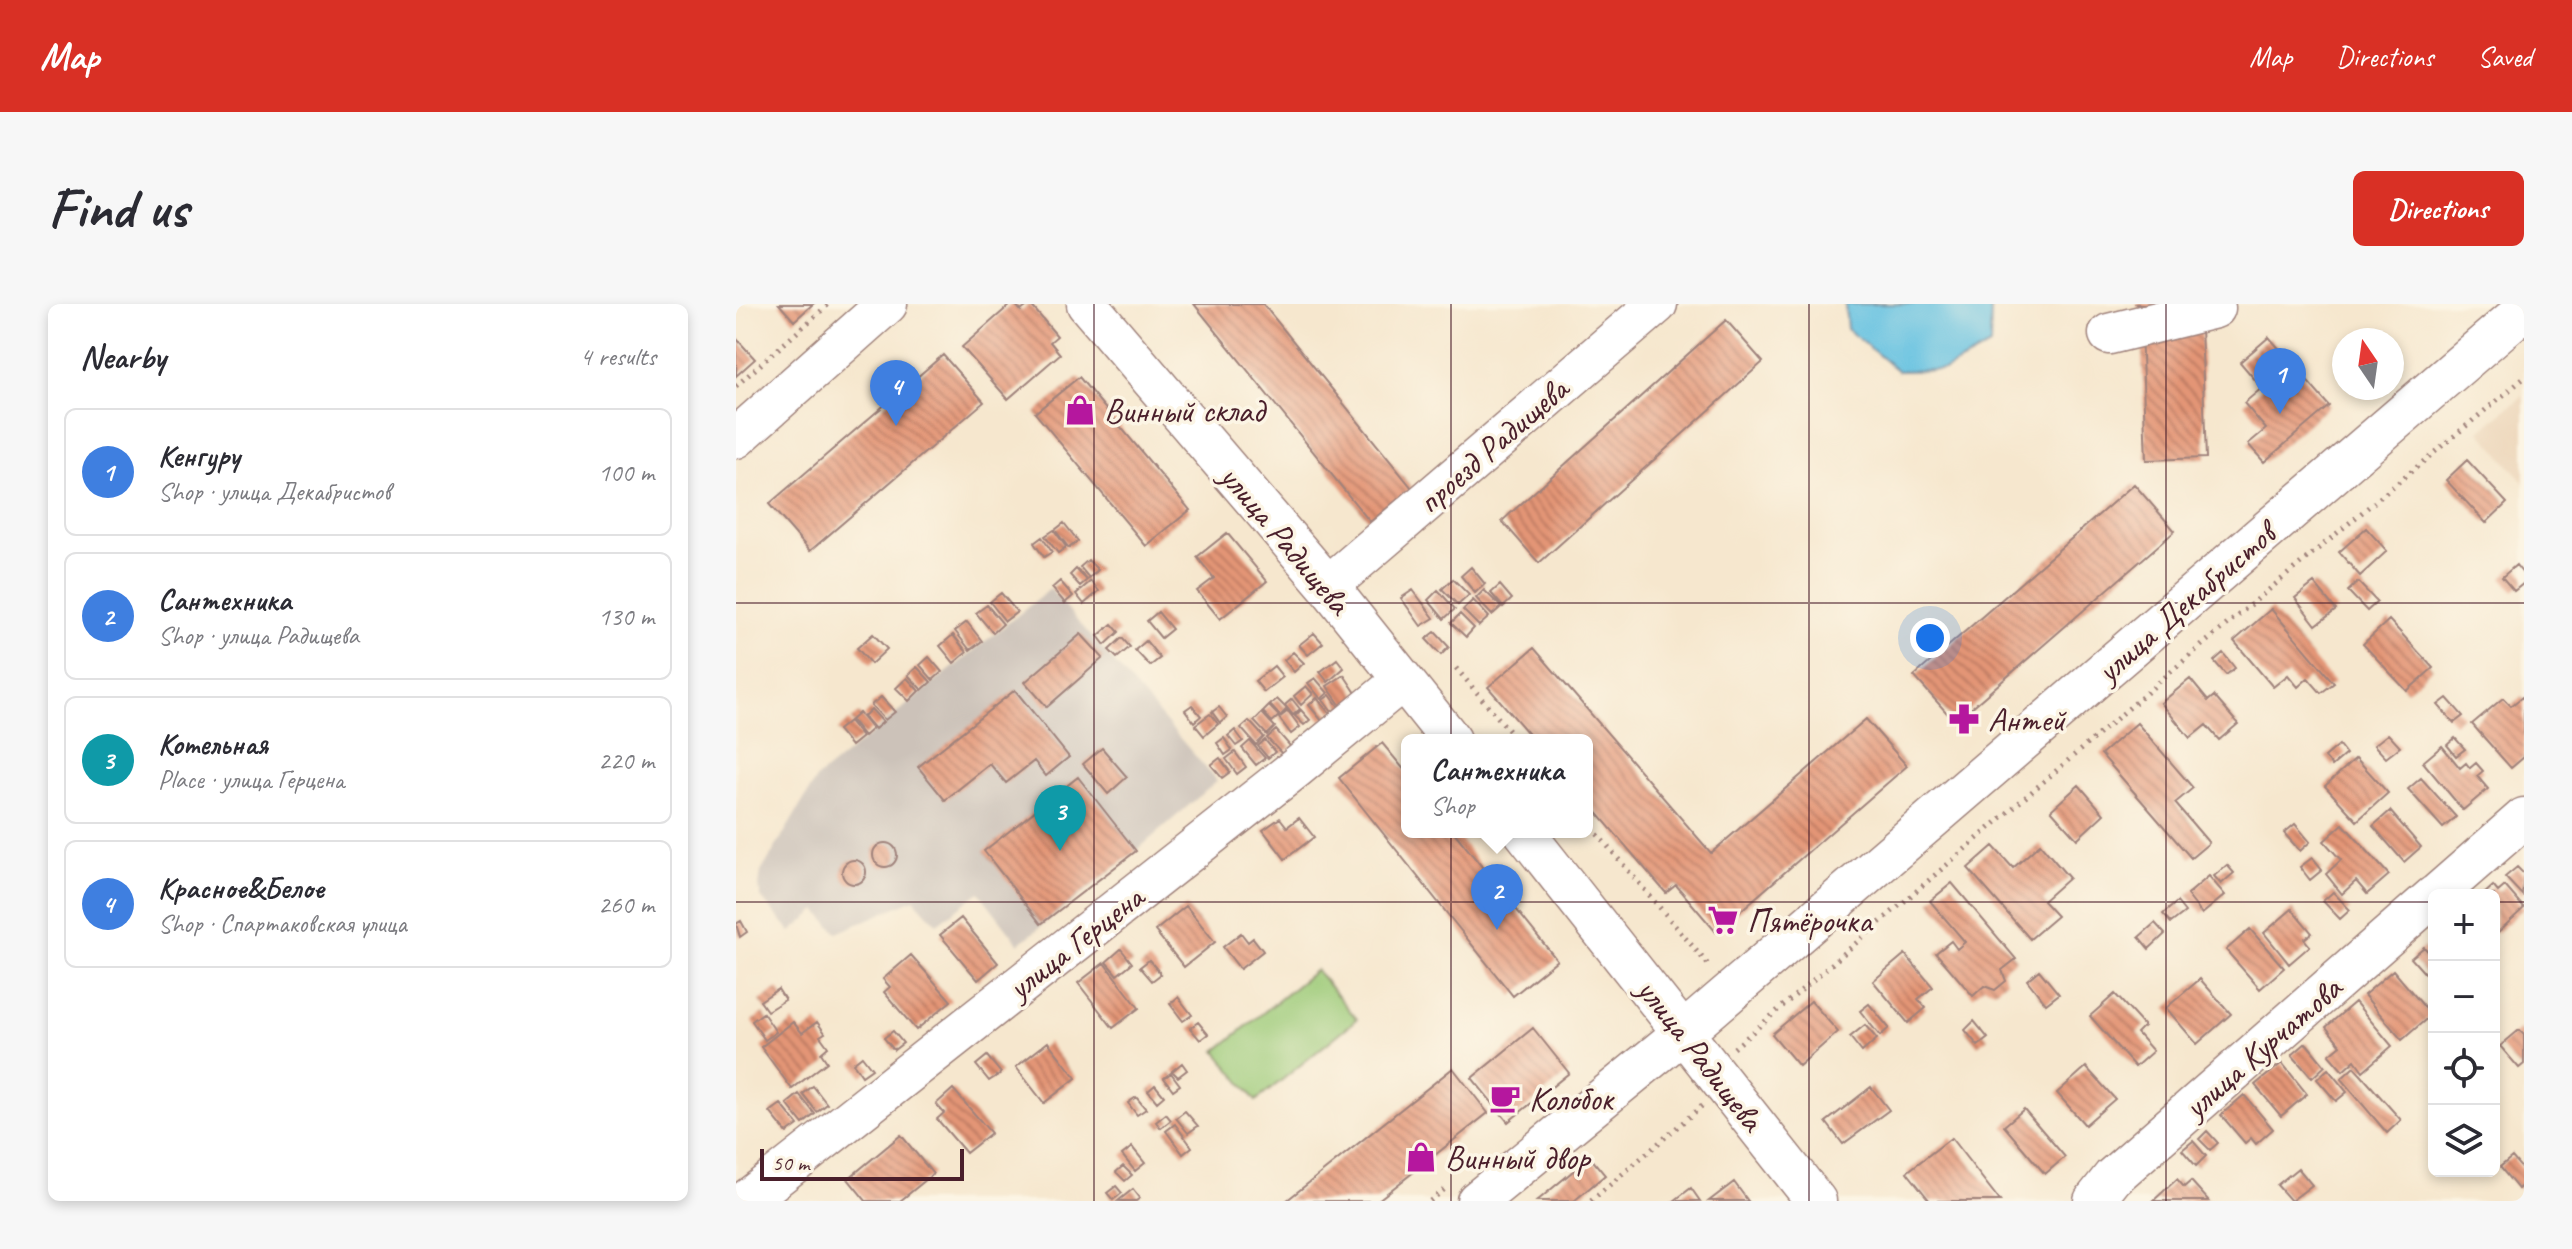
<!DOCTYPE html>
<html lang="en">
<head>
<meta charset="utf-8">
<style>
	:root { --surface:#fff; --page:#f7f7f7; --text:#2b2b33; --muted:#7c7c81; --line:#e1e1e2; --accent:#d93025 }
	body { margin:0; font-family:Caveat,sans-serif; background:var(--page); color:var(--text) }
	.controls { position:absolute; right:24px; bottom:24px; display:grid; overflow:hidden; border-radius:12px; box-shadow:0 4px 12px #0003 }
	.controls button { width:72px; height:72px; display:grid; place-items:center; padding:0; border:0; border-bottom:2px solid var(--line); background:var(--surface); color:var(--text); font:40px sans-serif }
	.compass { position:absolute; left:1596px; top:24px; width:72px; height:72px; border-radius:50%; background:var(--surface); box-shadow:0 4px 12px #0003; rotate:347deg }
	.scale { position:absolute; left:24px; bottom:20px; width:204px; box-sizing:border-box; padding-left:8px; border:4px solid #4a1f2b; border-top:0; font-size:22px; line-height:28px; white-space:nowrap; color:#4a1f2b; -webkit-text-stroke:6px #fcf5e5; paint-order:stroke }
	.you { position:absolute; left:1194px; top:334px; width:28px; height:28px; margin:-20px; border:6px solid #fff; border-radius:50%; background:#1a73e8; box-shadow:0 0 0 12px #1a73e833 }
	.badge { display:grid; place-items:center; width:52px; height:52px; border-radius:50%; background:var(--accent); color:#fff; font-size:26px; font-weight:700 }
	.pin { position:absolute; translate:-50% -66px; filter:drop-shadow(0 2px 4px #0008) }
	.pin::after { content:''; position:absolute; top:42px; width:28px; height:24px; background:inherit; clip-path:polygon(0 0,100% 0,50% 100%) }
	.popup { position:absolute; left:665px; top:430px; width:192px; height:104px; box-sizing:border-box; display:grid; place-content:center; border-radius:12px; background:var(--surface); filter:drop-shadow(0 2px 6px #0005); font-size:26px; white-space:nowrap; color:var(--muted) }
	.popup b { font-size:30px; color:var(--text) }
	.popup::after { content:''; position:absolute; left:50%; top:100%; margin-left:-16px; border:16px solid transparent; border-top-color:var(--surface) }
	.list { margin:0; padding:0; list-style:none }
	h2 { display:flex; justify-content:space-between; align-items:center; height:104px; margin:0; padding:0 32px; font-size:34px }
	h2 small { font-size:26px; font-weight:400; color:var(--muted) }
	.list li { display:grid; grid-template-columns:52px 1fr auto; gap:24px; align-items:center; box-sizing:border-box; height:128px; margin:0 16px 16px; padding:0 16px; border:2px solid var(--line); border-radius:12px }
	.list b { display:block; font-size:30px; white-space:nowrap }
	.list p { margin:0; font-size:26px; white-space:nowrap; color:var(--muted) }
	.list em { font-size:26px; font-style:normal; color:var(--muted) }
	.icon { flex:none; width:44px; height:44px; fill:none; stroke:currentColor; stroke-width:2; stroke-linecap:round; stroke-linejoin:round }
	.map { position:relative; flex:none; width:1788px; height:897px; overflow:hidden; border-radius:12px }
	header { display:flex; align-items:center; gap:48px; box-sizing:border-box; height:112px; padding:0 40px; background:var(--accent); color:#fff }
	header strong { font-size:38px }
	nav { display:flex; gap:44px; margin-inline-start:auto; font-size:28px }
	.intro { display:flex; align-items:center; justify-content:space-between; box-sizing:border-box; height:192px; padding:0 48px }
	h1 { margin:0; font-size:56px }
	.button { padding:20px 36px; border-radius:12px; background:var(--accent); color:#fff; font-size:28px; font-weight:700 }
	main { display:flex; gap:48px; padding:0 48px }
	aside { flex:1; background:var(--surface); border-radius:12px; box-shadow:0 4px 12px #0003 }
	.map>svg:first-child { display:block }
	.built { fill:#edd7bb }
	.industrial { fill:#ccc2b9 }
	.park { fill:#9cca78; stroke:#737452; stroke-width:2 }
	.water { fill:#63c1e1; stroke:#567086; stroke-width:2 }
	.building { fill:url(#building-back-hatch) }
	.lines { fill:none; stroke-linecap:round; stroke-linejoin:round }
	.minor-casing { stroke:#a0837c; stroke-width:43 }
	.path { stroke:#a0837c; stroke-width:5; stroke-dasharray:2 6; stroke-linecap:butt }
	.minor { stroke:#fff; stroke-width:40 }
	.grid { fill:none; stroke:#4a1f2b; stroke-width:2; stroke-opacity:0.55 }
	.labels { text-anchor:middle; stroke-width:7; stroke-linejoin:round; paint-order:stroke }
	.poi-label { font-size:34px; fill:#4a1f2b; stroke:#fcf5e5; text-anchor:start }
	.street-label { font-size:34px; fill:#4a1f2b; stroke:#fcf5e5 }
</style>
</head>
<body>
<header>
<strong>Map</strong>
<nav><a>Map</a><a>Directions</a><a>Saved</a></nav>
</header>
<div class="intro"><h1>Find us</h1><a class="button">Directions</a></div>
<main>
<aside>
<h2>Nearby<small>4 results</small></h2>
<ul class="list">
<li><span class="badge" style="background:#3f7fe0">1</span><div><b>Кенгуру</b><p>Shop · улица Декабристов</p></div><em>100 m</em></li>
<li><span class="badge" style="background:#3f7fe0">2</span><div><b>Сантехника</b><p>Shop · улица Радищева</p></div><em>130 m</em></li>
<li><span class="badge" style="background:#0f9aa8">3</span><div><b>Котельная</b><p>Place · улица Герцена</p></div><em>220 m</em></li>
<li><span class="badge" style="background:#3f7fe0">4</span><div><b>Красное&amp;Белое</b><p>Shop · Спартаковская улица</p></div><em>260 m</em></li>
</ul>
</aside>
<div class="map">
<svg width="1788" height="897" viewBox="0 0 1788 897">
	<defs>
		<pattern id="building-back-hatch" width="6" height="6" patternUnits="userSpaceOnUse" patternTransform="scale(2)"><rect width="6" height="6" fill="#e39576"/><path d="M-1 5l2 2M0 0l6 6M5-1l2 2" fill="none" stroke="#ba7961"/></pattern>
	</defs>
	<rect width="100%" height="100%" fill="#fcf5e5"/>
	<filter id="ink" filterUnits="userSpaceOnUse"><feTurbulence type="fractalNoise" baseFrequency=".0125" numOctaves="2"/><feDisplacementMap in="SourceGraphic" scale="16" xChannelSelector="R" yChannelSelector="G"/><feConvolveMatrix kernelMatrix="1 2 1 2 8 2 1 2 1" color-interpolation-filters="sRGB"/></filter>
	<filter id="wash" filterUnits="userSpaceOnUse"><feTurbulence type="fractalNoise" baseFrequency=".006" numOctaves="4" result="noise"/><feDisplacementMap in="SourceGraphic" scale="32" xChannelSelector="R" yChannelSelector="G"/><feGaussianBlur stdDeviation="1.8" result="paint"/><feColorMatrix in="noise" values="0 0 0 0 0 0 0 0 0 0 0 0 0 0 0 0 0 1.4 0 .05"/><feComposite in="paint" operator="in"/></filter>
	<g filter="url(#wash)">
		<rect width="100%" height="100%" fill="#f6e7ce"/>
		<path class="built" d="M1788 91V179L1744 127Z"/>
		<path class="industrial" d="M314 285 481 477 400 547 283 640 243 588 201 620 178 595 101 629 81 606 55 628 25 593 23 582 25 568 81 474Z"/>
		<path class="park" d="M580 666 621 715 520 797 480 747Z"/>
		<path class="water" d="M1109 0H1255L1254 42 1209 66 1162 67 1111 25Z"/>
		<g id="blocks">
			<path class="building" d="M43 0H77L58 17Z
				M275 0H279L285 7 294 0 321 32 314 38 324 50 272 95 226 43Z
				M458 0H527L676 184 634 218Z
				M1400 0H1444L1465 23 1470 154 1410 156 1405 25 1414 15Z
				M990 16 1027 58 803 259 766 217Z
				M1533 33 1593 102 1528 158 1512 140 1530 125 1508 99 1526 84 1504 58Z
				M0 34 19 55 0 72Z
				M207 51 248 98 74 247 33 200Z
				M343 73 454 206 410 242 299 109Z
				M1731 156 1771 199 1750 219 1710 176Z
				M1398 180 1439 227 1219 418 1178 372Z
				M328 219 342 237 333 244 319 226Z
				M1630 224 1651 247 1624 272 1603 248Z
				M318 226 330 243 322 249 309 232Z
				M491 229 531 277 484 315 461 287 478 274 461 253Z
				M306 233 316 248 308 253 298 239Z
				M352 256 362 266 353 274 344 263Z
				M1780 261 1788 271V279L1778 287 1766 273Z
				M735 263 749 280 739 289 725 272Z
				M340 265 351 276 344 282 334 271Z
				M717 275 733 291 722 301 706 285Z
				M324 277 337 292 329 299 316 284Z
				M355 277 363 287 348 300 340 290Z
				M1622 278 1641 298 1631 307 1612 287Z
				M1578 279 1600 306 1580 321 1559 294Z
				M764 281 776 295 767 303 755 289Z
				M677 286 698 314 685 322 665 294Z
				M702 286 719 305 708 315 692 296Z
				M748 286 765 303 756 311 740 294Z
				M265 289 281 308 269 317 254 298Z
				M737 296 753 313 743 322 727 306Z
				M251 301 267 320 257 329 240 309Z
				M1535 305 1598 379 1585 389 1572 374 1562 383 1552 371 1537 383 1498 337Z
				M422 308 436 325 425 334 411 317Z
				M724 310 738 324 730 333 715 319Z
				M1653 316 1697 364 1671 387 1627 340Z
				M231 318 246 337 234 346 219 327Z
				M376 320 383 328 369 341 362 332Z
				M699 328 713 343 705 351 690 335Z
				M578 329 587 339 572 351 563 341Z
				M137 330 151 345 135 360 121 344Z
				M345 330 367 354 311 403 289 378Z
				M217 331 231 348 218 359 204 342Z
				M386 334 394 343 381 354 373 346Z
				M410 337 424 354 414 362 399 346Z
				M798 344 975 549 1130 415 1171 462 980 628 940 581 930 589 851 497V436H798L752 383Z
				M557 348 568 359 558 368 548 356Z
				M1487 349 1499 364 1490 371 1478 357Z
				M193 353 206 368 197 376 184 361Z
				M601 355 608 364 592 378 584 368Z
				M538 362 547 373 528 388 519 377Z
				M181 363 195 378 186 386 172 371Z
				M608 371 626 398 610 409 591 382Z
				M171 374 183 387 173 397 160 384Z
				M579 374 592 389 585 395 572 379Z
				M1454 375 1472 397 1478 392 1502 420 1483 436 1470 421 1454 434 1425 399Z
				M570 382 577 390 565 401 558 392Z
				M279 386 333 453 310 472 298 457 270 479 254 460 209 496 182 463Z
				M594 391 603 403 596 408 587 396Z
				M145 393 159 408 149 416 135 401Z
				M1786 393 1788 396V453L1775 464 1736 420 1767 394 1775 402Z
				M581 394 594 410 586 417 573 401Z
				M1711 394 1727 412 1718 419 1702 401Z
				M541 395 551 405 544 412 534 401Z
				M556 395 564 405 557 411 549 401Z
				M456 401 465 412 458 418 449 406Z
				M533 402 543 412 536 418 527 408Z
				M483 403 491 413 484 419 476 408Z
				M135 405 147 418 139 425 128 412Z
				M565 406 574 416 568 421 559 412Z
				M552 407 564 423 555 430 543 414Z
				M123 409 136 425 128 432 115 416Z
				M526 409 539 423 531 431 518 417Z
				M474 410 482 420 468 432 459 421Z
				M113 417 126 433 115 442 102 426Z
				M513 417 528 433 520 441 505 424Z
				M1401 419 1457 484 1439 499 1473 539 1455 554 1365 450Z
				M499 426 507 437 500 442 492 432Z
				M540 426 555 443 546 450 531 434Z
				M1652 430 1664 443 1650 454 1638 441Z
				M488 434 496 446 489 451 481 439Z
				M1719 434 1729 445 1720 452 1711 441Z
				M529 436 539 448 532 454 522 442Z
				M514 437 529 454 520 461 506 444Z
				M646 439 671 469V528H718L821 656 777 692 603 474Z
				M1603 441 1610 450 1596 462 1589 453Z
				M1706 442 1724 464 1730 459 1734 464 1740 459 1747 467 1741 472 1752 485 1727 506 1687 458Z
				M366 444 391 473 372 490 347 460Z
				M499 448 510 463 501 470 490 455Z
				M484 454 494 468 486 474 475 461Z
				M1620 454 1652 489 1621 517 1589 482Z
				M342 473 400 547 305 620 248 547Z
				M1685 474 1720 513 1707 524 1672 485Z
				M1343 481 1368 510 1341 535 1315 506Z
				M1654 507 1685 543 1668 558 1637 522Z
				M544 514 551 523 563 514 578 533 549 555 527 526Z
				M1559 520 1574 538 1564 547 1548 529Z
				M1607 520 1653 571 1631 590 1620 577 1606 590 1590 570 1605 556 1588 537Z
				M137 551a12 12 0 1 1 24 0a12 12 0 1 1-24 0Z
				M1304 540 1333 574 1307 597 1321 612 1294 635 1232 564 1257 542 1277 564Z
				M1576 554 1586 566 1574 576 1564 563Z
				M106 568a12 12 0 1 1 24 0a12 12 0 1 1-24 0Z
				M1491 561 1498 569 1485 580 1478 572Z
				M1781 563 1788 570 1786 591 1769 573Z
				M1473 572 1489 591 1466 610 1451 591Z
				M1216 579 1280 655 1266 666 1270 677 1259 686 1248 682 1237 692 1200 649 1215 637 1221 645 1229 638 1194 597Z
				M1757 582 1762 588 1769 582 1788 604 1760 630 1758 591H1747Z
				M1597 588 1614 606 1604 615 1587 597Z
				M1441 598 1449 608 1435 619 1427 610Z
				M450 602 479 638 448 663 419 627Z
				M1556 605 1576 629 1568 635 1574 642 1553 660 1528 629Z
				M225 614 262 659 242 676 204 631Z
				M5 617 11 628 4 633 0 620Z
				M1419 619 1429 630 1413 645 1403 633Z
				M1514 625 1548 664 1524 685 1490 646Z
				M505 629 512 638 517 634 527 647 504 665 487 643Z
				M1688 643 1698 654V665L1691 672 1675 654Z
				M385 645 396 659 381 671 370 658Z
				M1169 650 1197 683 1182 695 1190 704 1172 719 1137 677Z
				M175 651 215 697 180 726 148 688 154 683 147 675Z
				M413 656 425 670 416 677 404 663Z
				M368 659 403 704 377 724 342 679Z
				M1303 666 1323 690 1310 700 1291 676Z
				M1657 666 1695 711 1666 736 1628 691Z
				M1464 675 1495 710 1461 740 1430 704Z
				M42 685 49 696 31 707 24 697Z
				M1379 690 1408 722 1401 729 1417 747 1399 763 1354 712Z
				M442 693 456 711 447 717 434 700Z
				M1075 697 1102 728 1063 762 1036 730Z
				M1619 698 1656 742 1627 767 1619 756 1607 767 1593 751 1605 741 1590 723Z
				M1133 700 1153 724 1144 732 1124 707Z
				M27 709 40 728 29 736 16 717Z
				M1238 717 1252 734 1242 742 1229 726Z
				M57 718 66 729 81 718 89 729 84 732 92 743 85 749 91 758 56 785 25 743Z
				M462 718 472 730 464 736 454 724Z
				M1129 721 1141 735 1126 748 1114 733Z
				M797 724 833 769 772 818 736 774Z
				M1783 726 1788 731V760L1783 764 1764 742Z
				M157 727 167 739 158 746 148 734Z
				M312 738 340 774 308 799 280 763Z
				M1570 739 1589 762 1576 774 1556 751Z
				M126 752 136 765 126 772 117 759Z
				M251 752 265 769 253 777 240 761Z
				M446 759 451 766 442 773 436 767Z
				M1546 759 1571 790 1545 812 1519 781Z
				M1350 763 1379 795 1349 821 1321 789Z
				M1618 763 1665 816 1651 829 1605 775Z
				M717 764 752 809 641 897H550Z
				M1592 765 1611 788 1600 797 1581 775Z
				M435 769 444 781 437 786 428 774Z
				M419 781 428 792 421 798 412 787Z
				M77 782 91 800 81 808 67 790Z
				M1135 783 1153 806 1107 840 1090 818Z
				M217 785 255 829 230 849 201 815 208 809 200 800Z
				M63 790 79 810 67 820 51 800Z
				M1508 791 1537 825 1520 840 1515 834 1509 839 1485 811Z
				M400 793 410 805 401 811 392 799Z
				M45 800 62 821 51 829 34 808Z
				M1288 805 1329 853 1309 870 1268 822Z
				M449 807 462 822 452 829 440 814Z
				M430 810 435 816 425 824 420 818Z
				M439 820 456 843 447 850 430 827Z
				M1471 827 1482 839 1474 846 1463 835Z
				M165 831 197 870 164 897H130L112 875Z
				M1215 834 1264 897H1194L1171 868Z
				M1457 837 1470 852 1460 862 1446 846Z
				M396 843 409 859 399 867 386 851Z
				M854 853 869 871 838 897H801Z
				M1776 853 1788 867V880L1782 885 1764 863Z
				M387 862 396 871 389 877 380 868Z
				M1562 864 1576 881 1555 897 1541 881Z
				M1441 875 1448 883 1455 877 1473 897H1417Z
				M998 878 1012 897H973Z
				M380 882 386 889 377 896 371 889Z
				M955 884 964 897H938Z
				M397 885 404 894 400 897H382Z"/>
		</g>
	</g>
	<g filter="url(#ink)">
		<use href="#blocks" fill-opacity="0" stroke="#a0837c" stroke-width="2"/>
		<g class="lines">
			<g class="minor-casing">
				<path id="minor" d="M351 0 592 282 715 436
					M1373 30 1479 4 1478 0
					M0 134 151 0
					M592 282 921 0
					M788 528 1080 897
					M1700 591 1788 514
					M10 897 560 464 667 376
					M741 897 948 728 1788 6
					M1358 897 1377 873 1698 592"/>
			</g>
			<path class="path" d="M0 82 93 0
				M720 364 781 436
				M851 518 975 664
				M998 744 1465 342 1788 74
				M694 897 709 885
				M855 897 967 801"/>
			<use href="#minor" class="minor"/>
		</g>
	</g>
	<path class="grid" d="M358 0V897M715 0V897M1073 0V897M1430 0V897M0 299H1788M0 598H1698M1758 598H1788"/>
	<defs>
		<g id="shop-bare" transform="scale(2.4)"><path d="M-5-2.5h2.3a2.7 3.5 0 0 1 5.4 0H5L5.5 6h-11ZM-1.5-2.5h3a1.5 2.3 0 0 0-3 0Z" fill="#b5179e" stroke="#fcf5e5" stroke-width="2.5" paint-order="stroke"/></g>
		<g id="pharmacy-bare" transform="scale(2.4)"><path d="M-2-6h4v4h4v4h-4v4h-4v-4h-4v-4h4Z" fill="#b5179e" stroke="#fcf5e5" stroke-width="2.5" paint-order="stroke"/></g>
		<g id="supermarket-bare" transform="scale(2.4)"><path d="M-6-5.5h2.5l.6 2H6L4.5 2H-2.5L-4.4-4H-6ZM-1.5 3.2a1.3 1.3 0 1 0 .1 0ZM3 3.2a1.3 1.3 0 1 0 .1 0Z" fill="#b5179e" stroke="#fcf5e5" stroke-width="2.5" paint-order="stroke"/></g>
		<g id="cafe-bare" transform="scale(2.4)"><path d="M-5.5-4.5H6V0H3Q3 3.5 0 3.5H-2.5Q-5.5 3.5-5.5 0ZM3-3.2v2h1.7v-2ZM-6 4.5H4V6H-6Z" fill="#b5179e" stroke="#fcf5e5" stroke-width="2.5" paint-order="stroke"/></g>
	</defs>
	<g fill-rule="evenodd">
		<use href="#shop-bare" x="344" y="106"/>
		<use href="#pharmacy-bare" x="1228" y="415"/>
		<use href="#supermarket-bare" x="987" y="616"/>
		<use href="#cafe-bare" x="769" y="794"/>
		<use href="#shop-bare" x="685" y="853"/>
	</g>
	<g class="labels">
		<g class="poi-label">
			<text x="368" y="118">Винный склад</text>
			<text x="1252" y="427">Антей</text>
			<text x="1011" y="628">Пятёрочка</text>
			<text x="793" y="806">Колобок</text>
			<text x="709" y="865">Винный двор</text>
		</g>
		<g class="street-label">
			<text transform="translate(756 141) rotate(-41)" y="12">проезд Радищева</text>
			<text transform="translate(550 235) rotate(50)" y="12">улица Радищева</text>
			<text transform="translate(1449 298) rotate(-41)" y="12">улица Декабристов</text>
			<text transform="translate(339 638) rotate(-38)" y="12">улица Герцена</text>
			<text transform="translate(1526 743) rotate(-41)" y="12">улица Курчатова</text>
			<text transform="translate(965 750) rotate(52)" y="12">улица Радищева</text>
		</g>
	</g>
</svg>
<div class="controls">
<button>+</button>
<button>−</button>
<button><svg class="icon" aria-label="locate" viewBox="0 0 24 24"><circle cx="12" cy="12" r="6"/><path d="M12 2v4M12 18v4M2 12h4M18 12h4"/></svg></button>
<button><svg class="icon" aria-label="layers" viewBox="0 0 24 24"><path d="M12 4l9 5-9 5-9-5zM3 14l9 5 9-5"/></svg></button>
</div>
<svg class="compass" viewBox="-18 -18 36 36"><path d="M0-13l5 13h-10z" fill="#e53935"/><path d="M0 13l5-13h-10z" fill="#7c7c81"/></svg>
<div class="scale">50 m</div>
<div class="you"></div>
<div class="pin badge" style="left:1544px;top:110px;background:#3f7fe0">1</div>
<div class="pin badge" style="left:761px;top:626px;background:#3f7fe0">2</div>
<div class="popup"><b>Сантехника</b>Shop</div>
<div class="pin badge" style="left:324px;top:547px;background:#0f9aa8">3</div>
<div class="pin badge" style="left:160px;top:122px;background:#3f7fe0">4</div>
</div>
</main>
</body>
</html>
